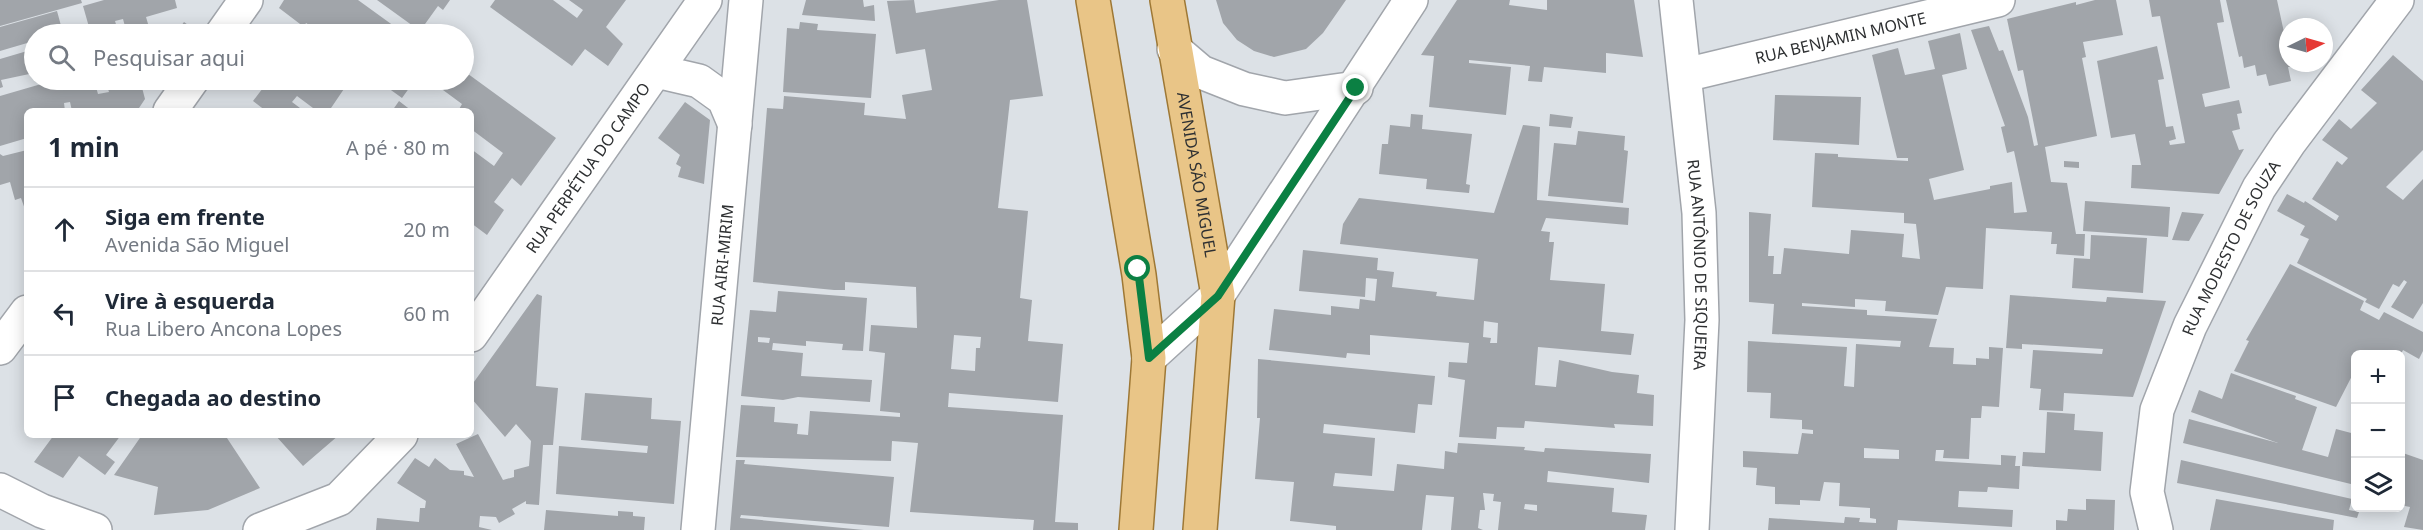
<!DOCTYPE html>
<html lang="pt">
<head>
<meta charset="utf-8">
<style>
	:root { --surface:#fff; --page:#f6f6f7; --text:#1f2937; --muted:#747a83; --line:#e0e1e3 }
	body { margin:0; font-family:"Noto Sans",sans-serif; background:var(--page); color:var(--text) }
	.controls { position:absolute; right:18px; bottom:18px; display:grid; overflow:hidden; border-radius:9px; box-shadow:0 3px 15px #0003 }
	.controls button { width:54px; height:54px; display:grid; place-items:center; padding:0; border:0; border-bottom:2px solid var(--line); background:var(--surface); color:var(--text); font:30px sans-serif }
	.compass { position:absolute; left:2279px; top:18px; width:54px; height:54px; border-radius:50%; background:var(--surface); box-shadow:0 3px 15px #0003; rotate:85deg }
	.stop { position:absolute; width:18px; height:18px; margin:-14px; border:4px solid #0b8043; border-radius:50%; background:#fff }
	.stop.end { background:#0b8043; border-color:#fff; box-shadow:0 2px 6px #0008 }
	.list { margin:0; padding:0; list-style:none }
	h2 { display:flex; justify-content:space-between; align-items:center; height:78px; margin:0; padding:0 24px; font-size:26px }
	h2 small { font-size:20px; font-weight:400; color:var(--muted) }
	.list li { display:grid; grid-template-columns:39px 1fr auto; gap:18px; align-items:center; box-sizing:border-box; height:84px; padding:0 24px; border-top:2px solid var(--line) }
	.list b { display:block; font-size:22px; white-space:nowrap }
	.list p { margin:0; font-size:20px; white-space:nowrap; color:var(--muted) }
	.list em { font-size:20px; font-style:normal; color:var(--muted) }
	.icon { flex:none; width:33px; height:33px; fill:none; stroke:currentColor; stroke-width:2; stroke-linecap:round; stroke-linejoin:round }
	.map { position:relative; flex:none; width:2423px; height:530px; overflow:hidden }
	.search { position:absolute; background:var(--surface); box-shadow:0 3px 15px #0003; left:24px; top:24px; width:450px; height:66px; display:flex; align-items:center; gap:15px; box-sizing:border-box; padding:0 21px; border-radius:33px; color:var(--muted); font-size:22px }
	.panel { position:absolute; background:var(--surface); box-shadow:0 3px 15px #0003; left:24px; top:108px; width:450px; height:330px; border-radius:9px }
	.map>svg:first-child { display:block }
	.building { fill:#a1a5aa; fill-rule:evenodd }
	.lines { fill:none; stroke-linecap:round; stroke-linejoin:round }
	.minor-casing { stroke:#a1a5ab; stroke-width:36 }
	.primary-casing { stroke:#9e7835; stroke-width:36 }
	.minor { stroke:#fff; stroke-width:33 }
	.primary { stroke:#e9c587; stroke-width:33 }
	.route { stroke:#0b8043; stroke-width:8 }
	.labels { text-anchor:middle; stroke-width:6; stroke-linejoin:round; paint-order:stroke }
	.street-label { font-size:16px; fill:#2e3032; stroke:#fff }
</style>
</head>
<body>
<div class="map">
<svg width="2423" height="530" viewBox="0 0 2423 530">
	<rect width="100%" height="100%" fill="#dce1e6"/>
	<path class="building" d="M0 0H81L82 3 0 26Z
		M104 0H175L177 8 146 17 151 34H127L123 19 115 21 119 34H91L83 6Z
		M284 0H358L405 34H323L306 23 304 27 279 8Z
		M377 0H450L443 10 438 6 420 31Z
		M495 0H553L577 18 583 10 569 0H626L606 27 623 44 608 66 585 49 572 66 490 7Z
		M806 0H863L864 7 874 5 875 21 802 15Z
		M914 0 916 13 999 0H1027L1043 96 1010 100 998 208 1028 211 1020 298 1032 300 1028 341 1063 344 1058 402 949 393 948 407 1063 415 1055 522 1078 523V530H1033L1034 520 910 512 918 443 892 441 891 461 736 457 741 405 775 407 774 422 798 424 797 434 808 435 810 411 900 417V413L880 411 885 353 869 351 871 325 917 328 916 287 845 282V290H834L753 282 767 108 783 109 784 96 865 103 864 115 906 119 902 95 932 90 925 49 896 54 887 1ZM954 335 981 337 980 348H976L975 371 951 369Z
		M1216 0H1346L1323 33 1306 49 1274 57 1254 51 1237 40 1223 23Z
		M1457 0H1510L1509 5 1547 10V0H1634L1643 57 1606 53V73L1544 67 1542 82 1528 81 1530 66 1469 60V63L1511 67 1506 115 1429 107 1434 56 1421 55Z
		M2095 0H2116L2123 35 2083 42 2086 57 2082 58 2097 136 2045 147 2051 182 2067 183 2076 234H2085L2084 256 2056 254 2057 244H2051L2052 232 1986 228 1983 289 1946 287 1938 315 1885 311 1886 301 1855 299V307L1802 303V306L1867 310V315L1937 319 1929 347 1954 348 1953 364 1976 365V358L1989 359V347L2003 348 1999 407 1982 406 1981 418H1971L1969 459 1943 458 1944 450H1936L1935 461 2001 465V455L2016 456 2015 466H2020L2019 489 1988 487 1987 492 1959 491 1958 507 2013 510 2012 527 1898 520 1897 530H1768L1769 518 1844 523 1845 517 1860 518 1859 522 1876 523V519L1870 518V508L1839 506 1840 483 1824 482 1820 501 1800 500V505L1775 504V487L1756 485 1757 468 1743 467V451L1798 454 1802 433 1813 434V430L1802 429V420L1770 418 1771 393 1747 392 1748 341 1847 347 1844 386 1854 387 1856 344 1900 347 1901 341 1772 334 1774 304 1749 302V212L1771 214 1768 256H1774L1773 274H1781L1784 248 1849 254 1851 230 1904 234 1902 257 1920 259 1916 224 1904 223V213L1812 207 1815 153 1838 154V157L1908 161V158H1897L1872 55 1898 48 1905 75 1935 69 1928 41 1960 33 1967 69 1942 75 1964 170 1929 179 1934 200 1990 189V186L2012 182 2014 213 2027 212 2014 151 2007 153 2001 127 2005 126 1971 30 1989 26 1999 51 2003 50 2028 117 2034 146 2038 145 2023 70 2018 71 2007 19 2076 2V5ZM1864 448 1899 450V459L1864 458Z
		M2149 0H2220L2224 22 2217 23 2230 88 2202 94 2205 107 2239 100 2242 113 2237 114 2240 129 2232 131 2239 150 2244 149 2219 194 2131 188 2132 165H2141L2135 134 2111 138 2097 61 2157 46 2164 79 2158 80 2166 127 2173 126 2176 139 2169 141 2170 145 2185 143 2160 16 2152 17Z
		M2226 0H2277L2288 51V63L2291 67H2288L2291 81 2269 86 2266 74 2257 76 2255 65 2244 68 2242 56 2239 57Z
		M57 11 63 33 34 34V41L0 51V27Z
		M184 22 195 30 192 34H175Z
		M800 22 818 24 817 30 876 34 871 98 783 92 787 28 799 29Z
		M34 49V73L1 80 3 87 0 88V59Z
		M2393 55 2423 81V150L2386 187 2403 200 2423 179V303L2413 319 2391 307 2407 282 2404 280 2399 287 2393 284 2379 309 2365 302 2367 299 2297 263 2309 239 2300 235 2305 226 2277 211 2287 194 2304 203 2305 201 2336 221 2339 216 2312 199 2337 161 2342 165 2348 158 2322 140 2339 119 2351 129 2377 103 2361 90Z
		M464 71 556 138 521 186 512 178 494 202 504 210 487 235 471 223V149L494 166 503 153 471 129V111H458L462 104 443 90 447 85 440 80H464Z
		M55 80H94L98 94 109 92 105 80H140L145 99 137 111H72L70 102 64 103 65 111H27V138L0 146V96Z
		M269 80H350L329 111H317L297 96 292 102 304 111H266L253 101Z
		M377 80H415L402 98Z
		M1775 95 1861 97 1859 145 1773 140Z
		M399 101 412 111H392Z
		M685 102 710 120 704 184 678 177 681 167 676 164 680 155 658 138Z
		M1411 114 1423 115 1422 129 1472 134 1466 184 1470 185 1469 193 1426 189 1427 179 1379 174 1382 144H1388L1390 125 1410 127Z
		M1550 114 1573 117 1571 128 1549 126Z
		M1523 125 1540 127 1537 200 1629 208 1628 225 1546 218 1541 231 1550 232 1549 242H1554L1550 280 1605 284 1601 331 1634 334 1631 355 1538 347 1535 385 1556 387 1559 360 1612 372 1639 375 1637 393 1654 395 1653 426 1614 424 1615 428 1525 421 1524 428 1497 427 1496 439 1459 437 1465 380 1448 377 1449 362 1467 363 1469 343 1370 335V355L1347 353 1346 358 1269 350 1274 309 1331 315V306L1359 309 1360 299 1375 301 1377 279 1366 278 1365 297 1299 291 1303 250 1378 258 1377 270 1394 272 1392 287 1437 292 1436 296 1474 300 1478 259 1340 244 1343 224 1359 198 1494 213ZM1484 321 1498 323 1497 343H1490L1491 338 1483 337Z
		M1578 131 1625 136 1624 150 1628 151 1623 203 1548 196 1554 143 1576 145Z
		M27 150V215L21 198 15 200 10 182 0 185V154L3 156Z
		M2064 161 2079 162V168L2064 167Z
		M2085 201 2170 207 2168 237 2083 231Z
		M2182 212 2204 214 2189 241 2172 240Z
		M2091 235 2147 238 2143 293 2072 288 2074 258 2090 259Z
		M2290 264 2364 301 2360 310 2379 320 2384 312 2423 332V351L2419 359 2403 350 2401 354H2355V370L2336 407 2234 371 2249 341 2246 340Z
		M778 291 867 298 863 351 842 350 843 344 806 341V346L773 343 772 350 803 353 801 376 872 380 870 402 798 397 783 400 741 396 750 310 776 312ZM758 337 770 338 769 343 758 342Z
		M537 294 542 296 536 386 558 388 553 445H543L539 505 526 504V501L512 509 515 514 499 523 496 517 480 516 479 527 492 530H376L377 518 419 522 420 508H425L426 501 397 483 415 458 429 467 435 458 450 470 464 471V475L474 477 456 444 478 434 503 480 514 477V470L529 466 531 441 516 424 505 437 471 398V386Z
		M2010 295 2106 302 2107 297 2166 301 2133 397 2064 393 2063 411 2039 410 2041 389 2030 388 2033 350 2102 354 2103 349 2022 344V349L2006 348Z
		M1258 359 1435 376 1432 405 1418 404 1415 433 1324 424 1323 433 1375 438 1372 476 1335 473 1333 486 1394 491 1397 464 1444 469 1445 451 1457 453 1458 443 1525 447 1524 450 1544 452 1545 448 1651 454 1649 483 1548 471 1547 482 1614 488 1612 512 1647 515 1645 530H1498L1501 502 1493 501 1494 494 1483 493 1485 510H1480L1478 528 1483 530H1451L1454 497 1426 495 1422 530H1336V526L1290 521 1294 482 1255 479 1260 418H1257ZM1525 504 1537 505V511L1524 509Z
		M2231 373 2296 396 2295 399 2317 407 2302 450 2328 457 2336 429 2355 434V485L2183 443 2189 419 2278 443 2191 412 2199 390 2222 399Z
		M585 393 652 398 651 419 681 421 674 504 556 494 559 446 647 453 648 446 581 440Z
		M2047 412 2075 414 2074 430 2103 432 2101 471 2022 466 2023 452 2045 453Z
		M54 435H121L106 455 115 462 105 475 79 456 63 478 34 462Z
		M142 435H225L260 488 208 510 154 515 158 487 114 475Z
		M275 435H339L303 466Z
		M2400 452 2423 460V530L2404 527 2410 507 2400 505Z
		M736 460H745L744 464 894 477 889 527 741 515 740 518 864 530H730Z
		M2181 460 2352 499 2349 510 2359 512 2357 518 2177 483Z
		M2086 499 2115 500 2114 530H2056V520L2067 521 2068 509 2086 510Z
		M2216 499 2334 520 2333 530H2210Z
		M546 510 618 516V511L633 512V516L645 517 644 530H544Z"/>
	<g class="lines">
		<g class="minor-casing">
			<g id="minor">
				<path id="s1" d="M1676 0 1699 213 1702 320 1692 530"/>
				<path d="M222 34 246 0"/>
				<path d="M1174 49 1201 72 1244 89 1285 98 1356 88"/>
				<path d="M656 71 699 81 724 99 735 125"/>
				<path id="s2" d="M1685 75 1998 0"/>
				<path d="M170 111 192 80"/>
				<path id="s3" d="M471 335 705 0"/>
				<path d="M0 348 27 312"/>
				<path d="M1149 358 1218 295 1411 0"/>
				<path d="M0 490 42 511 95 530"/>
				<path d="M260 530 339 499 401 435"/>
				<path id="s4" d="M698 530 746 0"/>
				<path id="s5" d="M2156 530 2147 492 2157 410 2190 326 2259 188 2289 143 2397 0"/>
			</g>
		</g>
		<g class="primary-casing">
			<g id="primary">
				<path d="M1093 0 1139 275 1149 358 1136 530"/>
				<path id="s6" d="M1167 0 1218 295 1200 530"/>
			</g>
		</g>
		<use href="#minor" class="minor"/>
		<use href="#primary" class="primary"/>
	</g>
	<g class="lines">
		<path class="route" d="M1138 269 1149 358 1218 296 1356 88"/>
	</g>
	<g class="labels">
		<g class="street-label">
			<text dy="6" stroke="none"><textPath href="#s2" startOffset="160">RUA BENJAMIN MONTE</textPath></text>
			<text dy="6" stroke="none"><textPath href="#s3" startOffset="204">RUA PERPÉTUA DO CAMPO</textPath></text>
			<text dy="6" stroke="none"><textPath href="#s6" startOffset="177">AVENIDA SÃO MIGUEL</textPath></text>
			<text dy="6" stroke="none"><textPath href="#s5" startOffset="300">RUA MODESTO DE SOUZA</textPath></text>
			<text dy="6" stroke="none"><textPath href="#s4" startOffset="266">RUA AIRI-MIRIM</textPath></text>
			<text dy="6" stroke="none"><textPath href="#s1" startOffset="266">RUA ANTÔNIO DE SIQUEIRA</textPath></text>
		</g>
	</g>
</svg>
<div class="controls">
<button>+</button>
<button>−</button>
<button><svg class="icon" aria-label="layers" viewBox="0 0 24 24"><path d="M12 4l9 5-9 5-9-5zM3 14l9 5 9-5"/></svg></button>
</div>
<svg class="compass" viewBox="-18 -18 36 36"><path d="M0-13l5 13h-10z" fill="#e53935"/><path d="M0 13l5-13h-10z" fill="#747a83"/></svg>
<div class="stop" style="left:1138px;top:269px"></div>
<div class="stop end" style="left:1356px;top:88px"></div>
<div class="search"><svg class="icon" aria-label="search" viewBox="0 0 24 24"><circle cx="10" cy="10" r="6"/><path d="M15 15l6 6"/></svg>Pesquisar aqui</div>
<section class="panel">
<h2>1 min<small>A pé · 80 m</small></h2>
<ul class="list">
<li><svg class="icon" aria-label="ahead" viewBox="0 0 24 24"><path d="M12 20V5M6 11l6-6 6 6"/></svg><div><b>Siga em frente</b><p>Avenida São Miguel</p></div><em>20 m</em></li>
<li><svg class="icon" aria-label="left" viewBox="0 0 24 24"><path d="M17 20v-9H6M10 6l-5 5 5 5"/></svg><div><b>Vire à esquerda</b><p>Rua Libero Ancona Lopes</p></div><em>60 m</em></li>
<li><svg class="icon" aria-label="arrive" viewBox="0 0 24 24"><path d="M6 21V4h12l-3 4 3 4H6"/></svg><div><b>Chegada ao destino</b></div></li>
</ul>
</section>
</div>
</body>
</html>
